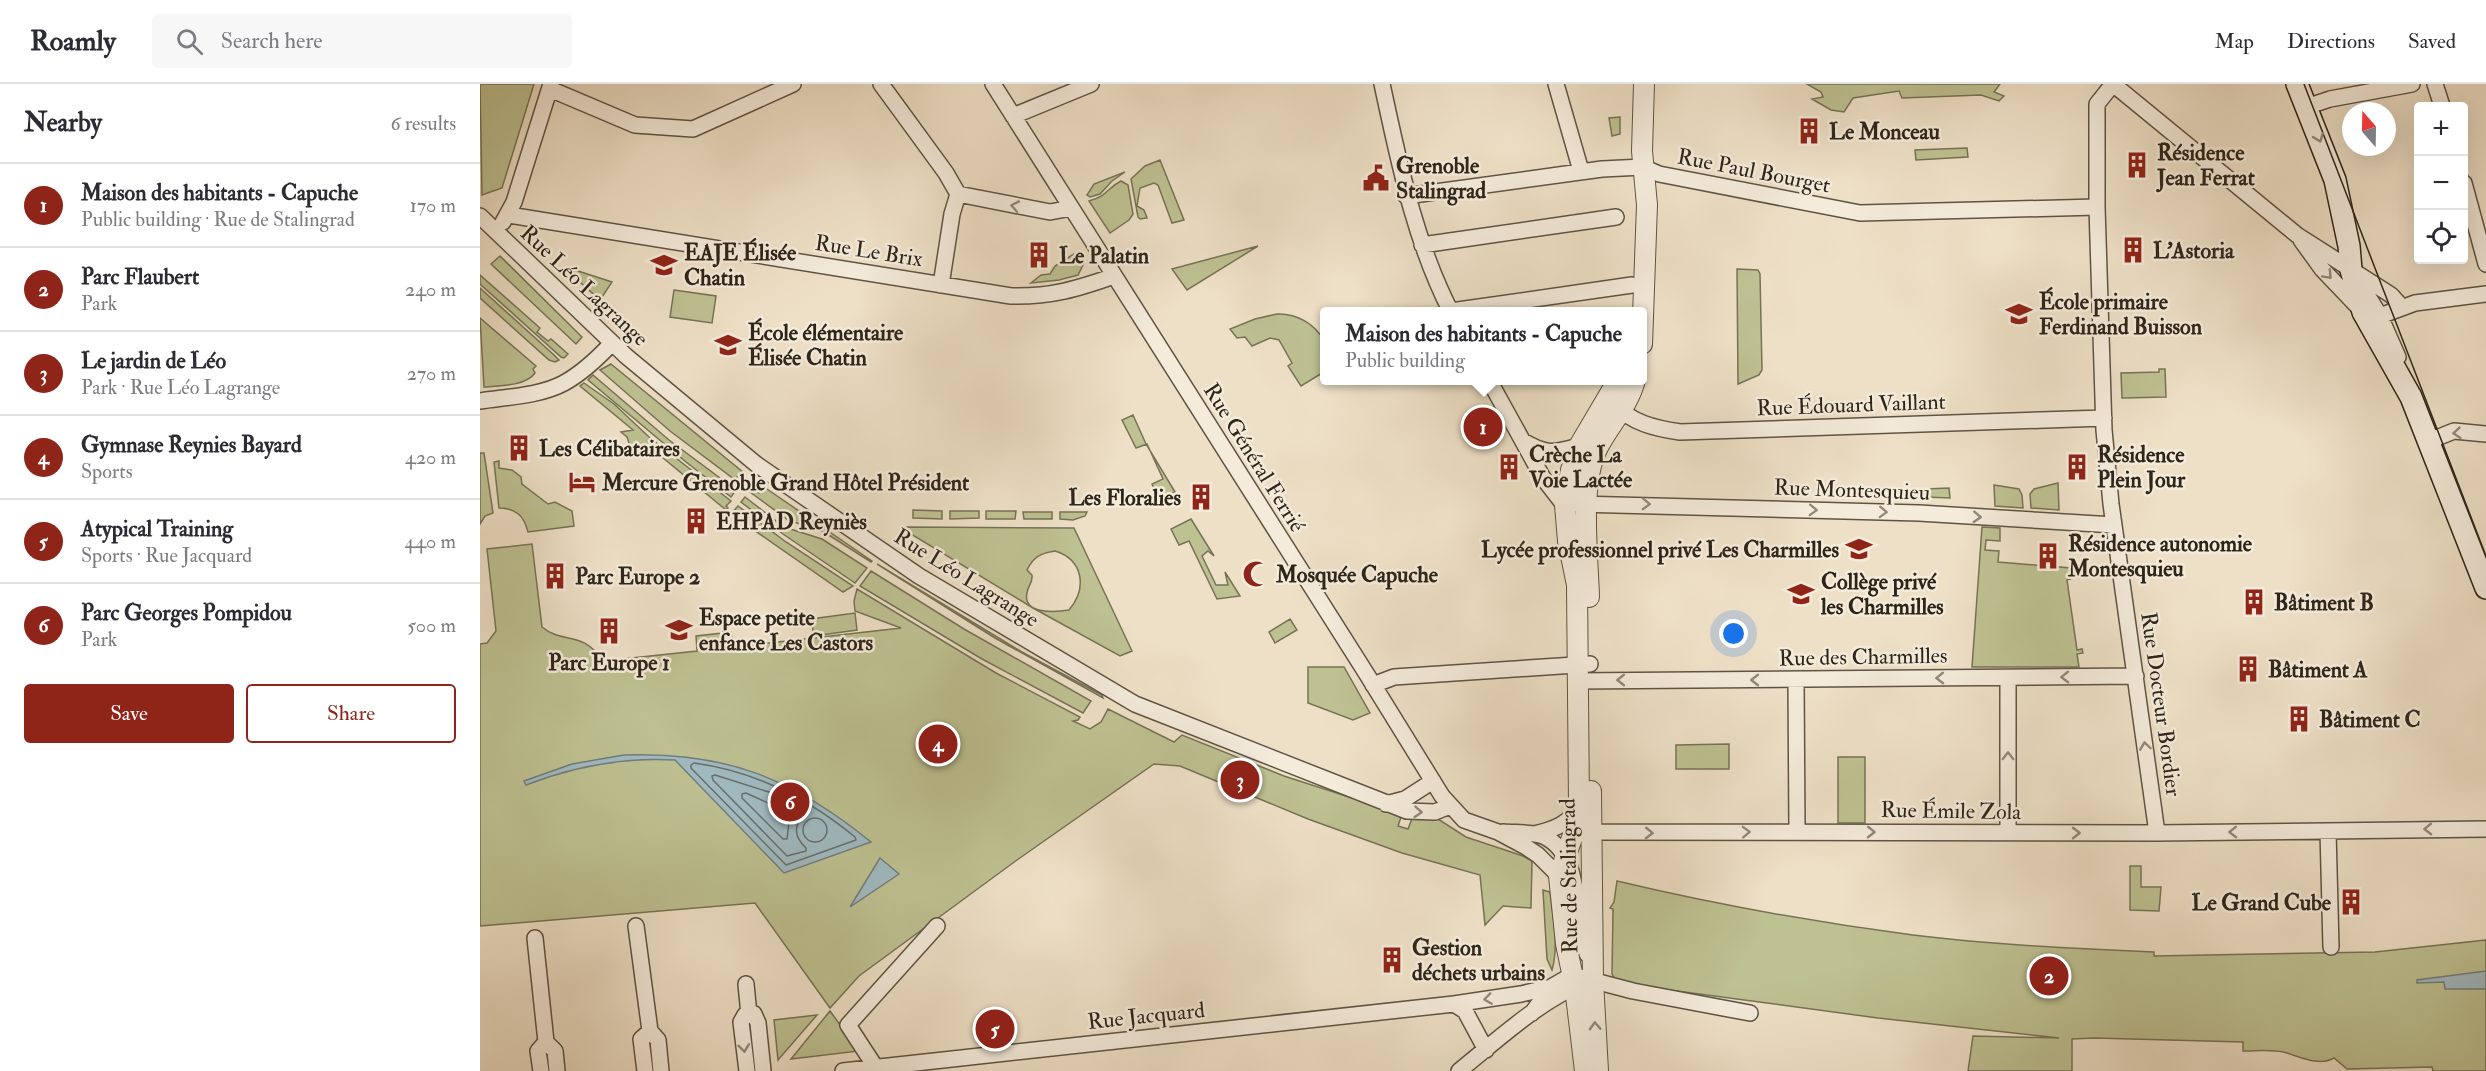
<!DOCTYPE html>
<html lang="en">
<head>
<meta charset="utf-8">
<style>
	:root { --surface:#fff; --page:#f7f7f7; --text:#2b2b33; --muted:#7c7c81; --line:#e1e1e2; --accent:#8f2418 }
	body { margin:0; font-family:"IM FELL Double Pica",serif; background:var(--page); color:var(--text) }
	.controls { position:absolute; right:18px; top:18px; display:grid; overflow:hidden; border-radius:6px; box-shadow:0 6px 24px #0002 }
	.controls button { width:54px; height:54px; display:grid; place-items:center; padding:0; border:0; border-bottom:2px solid var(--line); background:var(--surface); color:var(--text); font:30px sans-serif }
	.compass { position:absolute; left:1862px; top:18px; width:54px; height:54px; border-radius:50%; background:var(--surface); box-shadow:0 6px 24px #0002; rotate:340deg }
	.you { position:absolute; left:1254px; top:550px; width:21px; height:21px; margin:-15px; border:4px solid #fff; border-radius:50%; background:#1a73e8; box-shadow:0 0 0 9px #1a73e833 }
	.badge { display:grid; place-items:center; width:39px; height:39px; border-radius:50%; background:var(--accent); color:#fff; font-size:20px; font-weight:700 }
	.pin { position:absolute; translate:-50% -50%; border:3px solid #fff; box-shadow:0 2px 6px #0006 }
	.popup { position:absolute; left:840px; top:223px; width:327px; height:78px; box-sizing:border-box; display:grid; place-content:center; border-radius:6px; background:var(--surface); filter:drop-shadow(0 2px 4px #0005); font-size:20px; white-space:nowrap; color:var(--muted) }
	.popup b { font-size:22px; color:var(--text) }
	.popup::after { content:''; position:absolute; left:50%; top:100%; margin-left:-12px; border:12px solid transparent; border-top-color:var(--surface) }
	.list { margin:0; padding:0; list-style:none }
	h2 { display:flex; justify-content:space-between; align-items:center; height:78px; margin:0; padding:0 24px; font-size:26px }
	h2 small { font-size:20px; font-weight:400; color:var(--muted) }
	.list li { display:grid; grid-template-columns:39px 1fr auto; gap:18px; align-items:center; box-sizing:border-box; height:84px; padding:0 24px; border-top:2px solid var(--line) }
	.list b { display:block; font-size:22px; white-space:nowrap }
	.list p { margin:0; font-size:20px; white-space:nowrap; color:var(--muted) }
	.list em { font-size:20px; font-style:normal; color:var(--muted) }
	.actions { display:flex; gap:12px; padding:18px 24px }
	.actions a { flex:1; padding:14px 0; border:2px solid var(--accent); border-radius:6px; text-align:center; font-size:21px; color:var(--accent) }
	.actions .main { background:var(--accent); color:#fff }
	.icon { flex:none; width:33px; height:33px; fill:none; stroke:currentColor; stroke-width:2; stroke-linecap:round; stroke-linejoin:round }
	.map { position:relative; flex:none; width:2006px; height:987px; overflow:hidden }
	header { display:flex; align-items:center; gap:36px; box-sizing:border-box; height:84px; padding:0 30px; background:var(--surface); border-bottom:2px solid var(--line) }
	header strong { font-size:28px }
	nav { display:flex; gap:33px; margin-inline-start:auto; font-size:21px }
	.search { width:420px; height:54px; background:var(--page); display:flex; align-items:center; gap:15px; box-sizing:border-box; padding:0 21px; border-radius:6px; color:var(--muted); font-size:22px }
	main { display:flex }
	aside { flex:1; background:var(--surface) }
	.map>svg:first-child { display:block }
	.green { fill:#bec192; stroke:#767356; stroke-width:1.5; fill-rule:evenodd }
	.water { fill:#a0bac1; stroke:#727e7e; stroke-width:1.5 }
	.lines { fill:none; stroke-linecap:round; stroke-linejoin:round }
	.shore { stroke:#67706d; stroke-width:1.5 }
	.minor-casing { stroke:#5e5444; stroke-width:18 }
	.tertiary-casing { stroke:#5e5444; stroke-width:22 }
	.secondary-casing { stroke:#2e2519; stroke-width:24 }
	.minor { stroke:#f4ebdb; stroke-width:15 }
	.tertiary { stroke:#f4ebdb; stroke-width:20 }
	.secondary { stroke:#f4ebdb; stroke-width:21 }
	.tram { stroke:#2e2519; stroke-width:1.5 }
	.oneway { stroke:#91887a }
	.labels { text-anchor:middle; stroke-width:5; stroke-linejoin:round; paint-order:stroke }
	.poi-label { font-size:22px; font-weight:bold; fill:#2e2519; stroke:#f4ebdb; text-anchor:start }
	.street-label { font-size:22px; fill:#2e2519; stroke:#f4ebdb }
</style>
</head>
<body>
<header>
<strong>Roamly</strong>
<div class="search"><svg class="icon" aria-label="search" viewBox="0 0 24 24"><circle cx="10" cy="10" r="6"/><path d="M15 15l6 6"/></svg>Search here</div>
<nav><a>Map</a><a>Directions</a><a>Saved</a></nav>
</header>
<main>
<aside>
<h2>Nearby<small>6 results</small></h2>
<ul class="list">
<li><span class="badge">1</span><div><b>Maison des habitants - Capuche</b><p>Public building · Rue de Stalingrad</p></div><em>170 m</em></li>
<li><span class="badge">2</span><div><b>Parc Flaubert</b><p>Park</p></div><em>240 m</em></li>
<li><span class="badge">3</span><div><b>Le jardin de Léo</b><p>Park · Rue Léo Lagrange</p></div><em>270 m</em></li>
<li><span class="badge">4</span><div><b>Gymnase Reynies Bayard</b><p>Sports</p></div><em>420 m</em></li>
<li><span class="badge">5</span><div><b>Atypical Training</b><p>Sports · Rue Jacquard</p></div><em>440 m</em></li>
<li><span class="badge">6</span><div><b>Parc Georges Pompidou</b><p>Park</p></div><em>500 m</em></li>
</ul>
<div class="actions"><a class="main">Save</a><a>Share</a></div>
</aside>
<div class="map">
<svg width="2006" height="987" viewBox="0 0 2006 987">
	<rect width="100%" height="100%" fill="#eee0c7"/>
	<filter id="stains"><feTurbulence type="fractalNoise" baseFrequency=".00333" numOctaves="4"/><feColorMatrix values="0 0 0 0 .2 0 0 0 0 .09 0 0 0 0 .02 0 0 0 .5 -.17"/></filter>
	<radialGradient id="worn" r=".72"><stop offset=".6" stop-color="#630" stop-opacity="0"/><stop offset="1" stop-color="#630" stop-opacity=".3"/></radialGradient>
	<path class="green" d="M0 0H54L22 104 2 111Z
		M1327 0H1520L1514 8 1524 12 1519 17 1501 11 1422 14 1419 7 1373 14 1364 28 1351 26 1332 15 1343 13 1341 8Z
		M1140 33V50L1132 52 1129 34Z
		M1487 64 1488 73 1436 76 1435 66Z
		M680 76 704 136 692 139 678 101 674 99 660 104 657 122 664 126 667 134 660 135 658 133 651 95 665 82Z
		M645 88 632 97 620 110 610 113 607 111 614 100Z
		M641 97 648 101 653 130 649 136 630 149 609 117C628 112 627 104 641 97Z
		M778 162 707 206 692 185Z
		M597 168 604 179 598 191 579 196 551 199 561 191 570 190 575 182Z
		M20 172 102 253 96 260 11 180Z
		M1257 185 1278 186 1280 190 1282 286 1279 291 1258 300Z
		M95 186 132 198 120 216 92 191Z
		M0 191 60 244 57 248 68 257 71 255 88 270 84 274 81 273 0 200Z
		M0 204 74 271 79 276 75 278 69 276 0 214Z
		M194 206 236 212 232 239 190 233Z
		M797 230C817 229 834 240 844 256V288L821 302 808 282 812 279 799 256 790 254 772 262 765 253 757 254 750 245 775 235Z
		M0 234 56 282 53 285 55 289C46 302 19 302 4 303Z
		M131 280 264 389 254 395 190 347 120 286Z
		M1679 285H1685L1686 313 1642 314 1641 289 1679 288Z
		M113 291 189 356 256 406 251 413 206 378 108 296Z
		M104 299 134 320 169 353 251 417 246 422 248 424 246 426 171 364 169 366 162 361 150 362 147 353 141 348 153 346 100 302Z
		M653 331 666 360 695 408 679 415 672 400 683 395 667 360 656 364 642 336Z
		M0 369H4L13 429 5 432 0 440Z
		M19 377V384L32 386 41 393 42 400 68 420 75 418 92 427 94 442 48 448C44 432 36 424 19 424L14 378Z
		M1578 399 1579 426 1551 424 1550 410 1554 405Z
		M1514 401 1539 405 1542 411 1543 424 1515 422Z
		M284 403 392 477 391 478 344 448 308 436 270 408 273 405 279 409Z
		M1469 404 1470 414 1445 413V405Z
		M265 413 304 443 342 455 387 484 375 499 303 450 261 418Z
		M258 422 306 458 373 502 363 508 251 430Z
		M433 426 462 427V435L433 434Z
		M470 427H499V434L470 435Z
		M506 427H536L535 435H506Z
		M543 428H572V435H544Z
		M580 428H607L605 432 593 436 580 435Z
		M711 435 734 472 728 467 722 472 736 501H748L745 488 760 512 737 515 709 457 699 461 691 445Z
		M428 443 594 444 652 567 640 572 553 524 421 444ZM575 467C604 476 607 505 589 526 577 528 542 531 547 509 548 501 553 499 552 491L547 486C553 473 561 469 575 467Z
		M1502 443 1520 444V457L1506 456 1505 466 1519 467 1518 478 1591 484 1593 494 1587 496 1597 566 1602 565 1603 569 1597 570 1599 583H1492Z
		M52 460 62 543C84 561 101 545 123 577L217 567 216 552 251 548 253 563 421 544 375 527 374 517 377 505 516 589 600 633 598 636 593 637 610 645 621 638 628 625 694 658 702 651 804 692 922 730 918 742 928 745 933 732 955 733 986 753 1043 772 1052 777 1051 824 1023 822 1005 841 1000 791 922 769 828 735 700 682 674 680 537 776 379 892 350 924 275 819 0 842V560L7 559 16 547 7 465Z
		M397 480 542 568 622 611 623 614 515 554Z
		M391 487 484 545 611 617 603 629 502 575 380 502Z
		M375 529 377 546 334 552 331 535Z
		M810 535 817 546 795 559 789 548Z
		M828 583H864L890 629 873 636 828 619Z
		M1249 660V685H1196V661Z
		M1358 673H1385V739H1358Z
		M1650 782H1661V803H1681L1679 827 1650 826Z
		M1137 797C1234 820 1333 838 1433 851 1513 861 1593 865 1674 868V872L1895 868 2006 856V987H1953L1952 983 1867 985 1854 974C1838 983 1819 972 1803 968 1791 965 1775 967 1763 967V958L1614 954 1592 955V987H1488L1493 952 1579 954 1398 934 1137 899 1132 890 1133 825 1130 824 1134 818Z
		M1063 806 1070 808C1073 833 1079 862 1072 886L1067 875Z
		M350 927 379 967 311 975Z
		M337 931 298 976 294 936Z"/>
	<path class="water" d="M144 671C245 667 314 695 391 758L304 789 195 676C142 673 95 682 46 701L44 697 92 680Z
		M400 774 419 790 370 823Z
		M2006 887V905H1965L1964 898 1937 899V896Z"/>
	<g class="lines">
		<path class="shore" d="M214 679C274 687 329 715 375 753L376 756 306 781 211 684V681Z
			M235 691 292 709 324 726 325 729C313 741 314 753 326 764V767L307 772 233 696 232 692Z
			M266 709 310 729 307 755H303L262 714V710Z
			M323 746a12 12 0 1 1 24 0a12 12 0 1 1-24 0Z"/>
		<g class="minor-casing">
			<path id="minor" d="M401 0 466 89 478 110 570 128 591 124
				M513 0 886 589 962 712 984 736 1018 748 1046 763 1058 771 1079 792
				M902 0C919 78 934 156 971 228
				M1076 0 1101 87
				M1633 0 1617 20V123L1624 346 1631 420 1677 749
				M1633 0 1817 151 1911 211 1922 223
				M1955 0 1962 22
				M70 5 155 41 213 45 313 0
				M1826 23 1850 15 1932 0
				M533 32 611 0
				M1984 99 2006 180
				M926 112 1122 85 1163 83 1179 90 1380 129 1617 123
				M29 131 531 212C571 213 597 205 634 192
				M0 132 146 272 276 380 439 492 655 620 927 727 955 728 970 722
				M23 138 34 118 71 0
				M1821 156 1842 185 1883 228 1900 232 1935 219 2006 210
				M942 161 1136 133
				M461 201 472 130 478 110
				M1881 201 1900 232 1918 273
				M971 227 1152 201
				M1009 296 1063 394 1088 426
				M0 317C26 313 60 312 84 299 102 289 117 275 131 260
				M1133 320C1153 339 1173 344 1200 348L1624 334
				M1043 357C1066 371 1073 369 1099 362
				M1949 357 1974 347 2006 350
				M1097 420 1439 429 1634 441
				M1316 596 1317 747
				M1098 597 1656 592
				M893 601 914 593 1110 580
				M906 720 925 715 953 697
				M1102 742 1112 748 1677 749 2006 745
				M1848 747 1851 863
				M1023 748C1035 749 1049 748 1060 751 1095 763 1095 808 1100 838 1102 849 1105 859 1107 870
				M1528 748V594
				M1054 750C1072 746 1091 740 1099 721
				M156 842 170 947
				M55 854 66 958
				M266 900 269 931
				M974 920 985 927 1006 966
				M1052 929 1071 903 1092 891 1153 907 1270 929
				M61 987 58 967 66 958 75 967 77 987
				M165 987 161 955 170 947 178 956 181 987
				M267 987 261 938 265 931 274 930 278 939 283 987
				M363 987 974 920 1041 910 1071 903
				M398 987 368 941 457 842
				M979 987C1015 958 1059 917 1102 900"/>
		</g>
		<g class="tertiary-casing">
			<path id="tertiary" d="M1162 260 1167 121 1162 67 1164 0
				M1109 513C1108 472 1099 401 1117 365 1129 341 1148 323 1155 296
				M1111 707 1113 896 1118 987
				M1105 987 1095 903 1086 860 1079 792 1097 739 1099 721 1097 501 1088 457 1085 421 1091 386 1099 362 1138 296"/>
		</g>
		<g class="secondary-casing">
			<path id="secondary" d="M1817 0 1855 96 1869 162 1871 186 1883 228 1931 313 2006 504"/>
		</g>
		<use href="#minor" class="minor"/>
		<use href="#tertiary" class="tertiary"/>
		<use href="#secondary" class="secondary"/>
		<path class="tram" d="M1824 0C1886 157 1944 315 2006 472"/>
	</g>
	<defs><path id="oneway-chevron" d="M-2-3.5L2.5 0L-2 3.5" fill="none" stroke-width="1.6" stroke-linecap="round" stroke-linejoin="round" transform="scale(1.5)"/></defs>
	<g class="oneway">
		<use href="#oneway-chevron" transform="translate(1839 54) rotate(69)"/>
		<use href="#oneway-chevron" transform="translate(535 122) rotate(-169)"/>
		<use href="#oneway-chevron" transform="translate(1848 191) rotate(47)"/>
		<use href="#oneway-chevron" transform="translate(1977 349) rotate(175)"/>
		<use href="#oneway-chevron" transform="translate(1166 420) rotate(2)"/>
		<use href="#oneway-chevron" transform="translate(1333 426) rotate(2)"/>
		<use href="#oneway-chevron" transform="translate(1403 428) rotate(2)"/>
		<use href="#oneway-chevron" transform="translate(1497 433) rotate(3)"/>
		<use href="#oneway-chevron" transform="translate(1585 593) rotate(179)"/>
		<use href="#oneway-chevron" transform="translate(1460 594) rotate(179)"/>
		<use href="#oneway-chevron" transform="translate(1141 596) rotate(180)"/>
		<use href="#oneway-chevron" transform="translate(1275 596) rotate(-180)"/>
		<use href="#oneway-chevron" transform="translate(1665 662) rotate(-98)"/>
		<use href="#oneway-chevron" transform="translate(1528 672) rotate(-90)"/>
		<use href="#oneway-chevron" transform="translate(938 728) rotate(4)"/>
		<use href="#oneway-chevron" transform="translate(1948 745) rotate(179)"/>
		<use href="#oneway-chevron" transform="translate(1266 748) rotate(-2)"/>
		<use href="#oneway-chevron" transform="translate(1391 748) rotate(1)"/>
		<use href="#oneway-chevron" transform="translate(1753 748) rotate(179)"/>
		<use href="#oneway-chevron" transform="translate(1169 749) rotate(1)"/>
		<use href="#oneway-chevron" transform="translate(1596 749)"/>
		<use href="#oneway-chevron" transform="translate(1008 915) rotate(172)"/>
		<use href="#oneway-chevron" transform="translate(1115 942) rotate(-92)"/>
		<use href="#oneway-chevron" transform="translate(264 964) rotate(83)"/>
	</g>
	<defs>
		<g id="building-bare" transform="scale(2.07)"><path d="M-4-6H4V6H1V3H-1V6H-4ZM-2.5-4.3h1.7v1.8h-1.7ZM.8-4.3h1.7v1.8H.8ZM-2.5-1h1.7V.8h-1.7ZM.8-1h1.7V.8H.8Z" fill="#8f2418" stroke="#f4ebdb" stroke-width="2.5" paint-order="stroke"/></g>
		<g id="civic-bare" transform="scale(2.07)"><path d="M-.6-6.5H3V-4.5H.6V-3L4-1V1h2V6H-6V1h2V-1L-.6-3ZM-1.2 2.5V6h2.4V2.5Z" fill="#8f2418" stroke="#f4ebdb" stroke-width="2.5" paint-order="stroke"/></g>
		<g id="school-bare" transform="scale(2.07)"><path d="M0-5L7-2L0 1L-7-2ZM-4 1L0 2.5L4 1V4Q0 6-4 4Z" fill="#8f2418" stroke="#f4ebdb" stroke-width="2.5" paint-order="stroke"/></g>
		<g id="hotel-bare" transform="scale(2.07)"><path d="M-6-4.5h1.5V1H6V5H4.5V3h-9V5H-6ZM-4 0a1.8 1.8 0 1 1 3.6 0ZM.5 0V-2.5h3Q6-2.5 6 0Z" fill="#8f2418" stroke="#f4ebdb" stroke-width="2.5" paint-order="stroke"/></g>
		<g id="mosque-bare" transform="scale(2.07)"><path d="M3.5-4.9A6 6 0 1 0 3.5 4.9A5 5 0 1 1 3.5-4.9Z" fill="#8f2418" stroke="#f4ebdb" stroke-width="2.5" paint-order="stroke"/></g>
	</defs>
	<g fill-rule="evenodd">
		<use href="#building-bare" x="1329" y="47"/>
		<use href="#building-bare" x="1657" y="81"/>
		<use href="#civic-bare" x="896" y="94"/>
		<use href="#building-bare" x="1653" y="166"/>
		<use href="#building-bare" x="559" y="171"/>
		<use href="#school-bare" x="184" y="181"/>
		<use href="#school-bare" x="1539" y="230"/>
		<use href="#school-bare" x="248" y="261"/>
		<use href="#building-bare" x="39" y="364"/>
		<use href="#building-bare" x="1029" y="383"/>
		<use href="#building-bare" x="1597" y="383"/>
		<use href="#hotel-bare" x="102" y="398"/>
		<use href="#building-bare" x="721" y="413"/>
		<use href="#building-bare" x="216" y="437"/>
		<use href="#school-bare" x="1379" y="465"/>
		<use href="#building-bare" x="1568" y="472"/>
		<use href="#mosque-bare" x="776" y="490"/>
		<use href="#building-bare" x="75" y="492"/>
		<use href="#school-bare" x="1321" y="510"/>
		<use href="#building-bare" x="1774" y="518"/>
		<use href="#school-bare" x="199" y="546"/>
		<use href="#building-bare" x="129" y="547"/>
		<use href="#building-bare" x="1768" y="585"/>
		<use href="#building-bare" x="1819" y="635"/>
		<use href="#building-bare" x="1871" y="818"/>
		<use href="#building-bare" x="912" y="876"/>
	</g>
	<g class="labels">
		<g class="poi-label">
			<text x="1349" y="55">Le Monceau</text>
			<text x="1677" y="76">Résidence<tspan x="1677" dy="25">Jean Ferrat</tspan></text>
			<text x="916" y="89">Grenoble<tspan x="916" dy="25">Stalingrad</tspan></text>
			<text x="1673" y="174">L'Astoria</text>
			<text x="204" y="176">EAJE Élisée<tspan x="204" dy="25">Chatin</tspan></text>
			<text x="579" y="179">Le Palatin</text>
			<text x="1559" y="225">École primaire<tspan x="1559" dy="25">Ferdinand Buisson</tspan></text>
			<text x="268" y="256">École élémentaire<tspan x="268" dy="25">Élisée Chatin</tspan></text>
			<text x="59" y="372">Les Célibataires</text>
			<text x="1049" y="378">Crèche La<tspan x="1049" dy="25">Voie Lactée</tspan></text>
			<text x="1617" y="378">Résidence<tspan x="1617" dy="25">Plein Jour</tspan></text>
			<text x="122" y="406">Mercure Grenoble Grand Hôtel Président</text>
			<text x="701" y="421" text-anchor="end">Les Floralies</text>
			<text x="236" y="445">EHPAD Reyniès</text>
			<text x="1588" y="467">Résidence autonomie<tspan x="1588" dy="25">Montesquieu</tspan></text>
			<text x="1359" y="473" text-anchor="end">Lycée professionnel privé Les Charmilles</text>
			<text x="796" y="498">Mosquée Capuche</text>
			<text x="95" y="500">Parc Europe 2</text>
			<text x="1341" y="505">Collège privé<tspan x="1341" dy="25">les Charmilles</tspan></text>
			<text x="1794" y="526">Bâtiment B</text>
			<text x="219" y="541">Espace petite<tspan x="219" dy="25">enfance Les Castors</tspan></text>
			<text x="129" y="586" text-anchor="middle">Parc Europe 1</text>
			<text x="1788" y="593">Bâtiment A</text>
			<text x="1839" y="643">Bâtiment C</text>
			<text x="1851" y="826" text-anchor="end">Le Grand Cube</text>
			<text x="932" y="871">Gestion<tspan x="932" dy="25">déchets urbains</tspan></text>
		</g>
		<g class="street-label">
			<text transform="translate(1274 86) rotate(11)" y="8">Rue Paul Bourget</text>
			<text transform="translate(389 166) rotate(9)" y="8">Rue Le Brix</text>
			<text transform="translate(105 201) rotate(43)" y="8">Rue Léo Lagrange</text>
			<text transform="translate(1371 320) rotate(-2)" y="8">Rue Édouard Vaillant</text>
			<text transform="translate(775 373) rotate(58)" y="8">Rue Général Ferrié</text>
			<text transform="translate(1372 405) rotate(2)" y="8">Rue Montesquieu</text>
			<text transform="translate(487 493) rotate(32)" y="8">Rue Léo Lagrange</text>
			<text transform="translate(1383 572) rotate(-1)" y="8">Rue des Charmilles</text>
			<text transform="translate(1682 620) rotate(82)" y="8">Rue Docteur Bordier</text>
			<text transform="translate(1471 726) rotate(1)" y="8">Rue Émile Zola</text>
			<text transform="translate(1088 792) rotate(-91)" y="8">Rue de Stalingrad</text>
			<text transform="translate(666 931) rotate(-6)" y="8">Rue Jacquard</text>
		</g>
	</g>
	<rect width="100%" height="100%" filter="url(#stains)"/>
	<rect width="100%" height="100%" fill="url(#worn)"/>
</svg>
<div class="controls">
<button>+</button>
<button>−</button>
<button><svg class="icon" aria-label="locate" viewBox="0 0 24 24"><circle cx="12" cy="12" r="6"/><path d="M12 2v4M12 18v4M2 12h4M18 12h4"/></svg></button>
</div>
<svg class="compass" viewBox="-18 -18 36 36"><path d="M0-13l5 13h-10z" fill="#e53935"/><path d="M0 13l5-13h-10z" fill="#7c7c81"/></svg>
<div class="you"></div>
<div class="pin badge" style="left:1003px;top:343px">1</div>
<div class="popup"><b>Maison des habitants - Capuche</b>Public building</div>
<div class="pin badge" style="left:1569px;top:892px">2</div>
<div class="pin badge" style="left:760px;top:696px">3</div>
<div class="pin badge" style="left:458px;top:660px">4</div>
<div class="pin badge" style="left:515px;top:945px">5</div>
<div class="pin badge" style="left:310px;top:718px">6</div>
</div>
</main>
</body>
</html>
